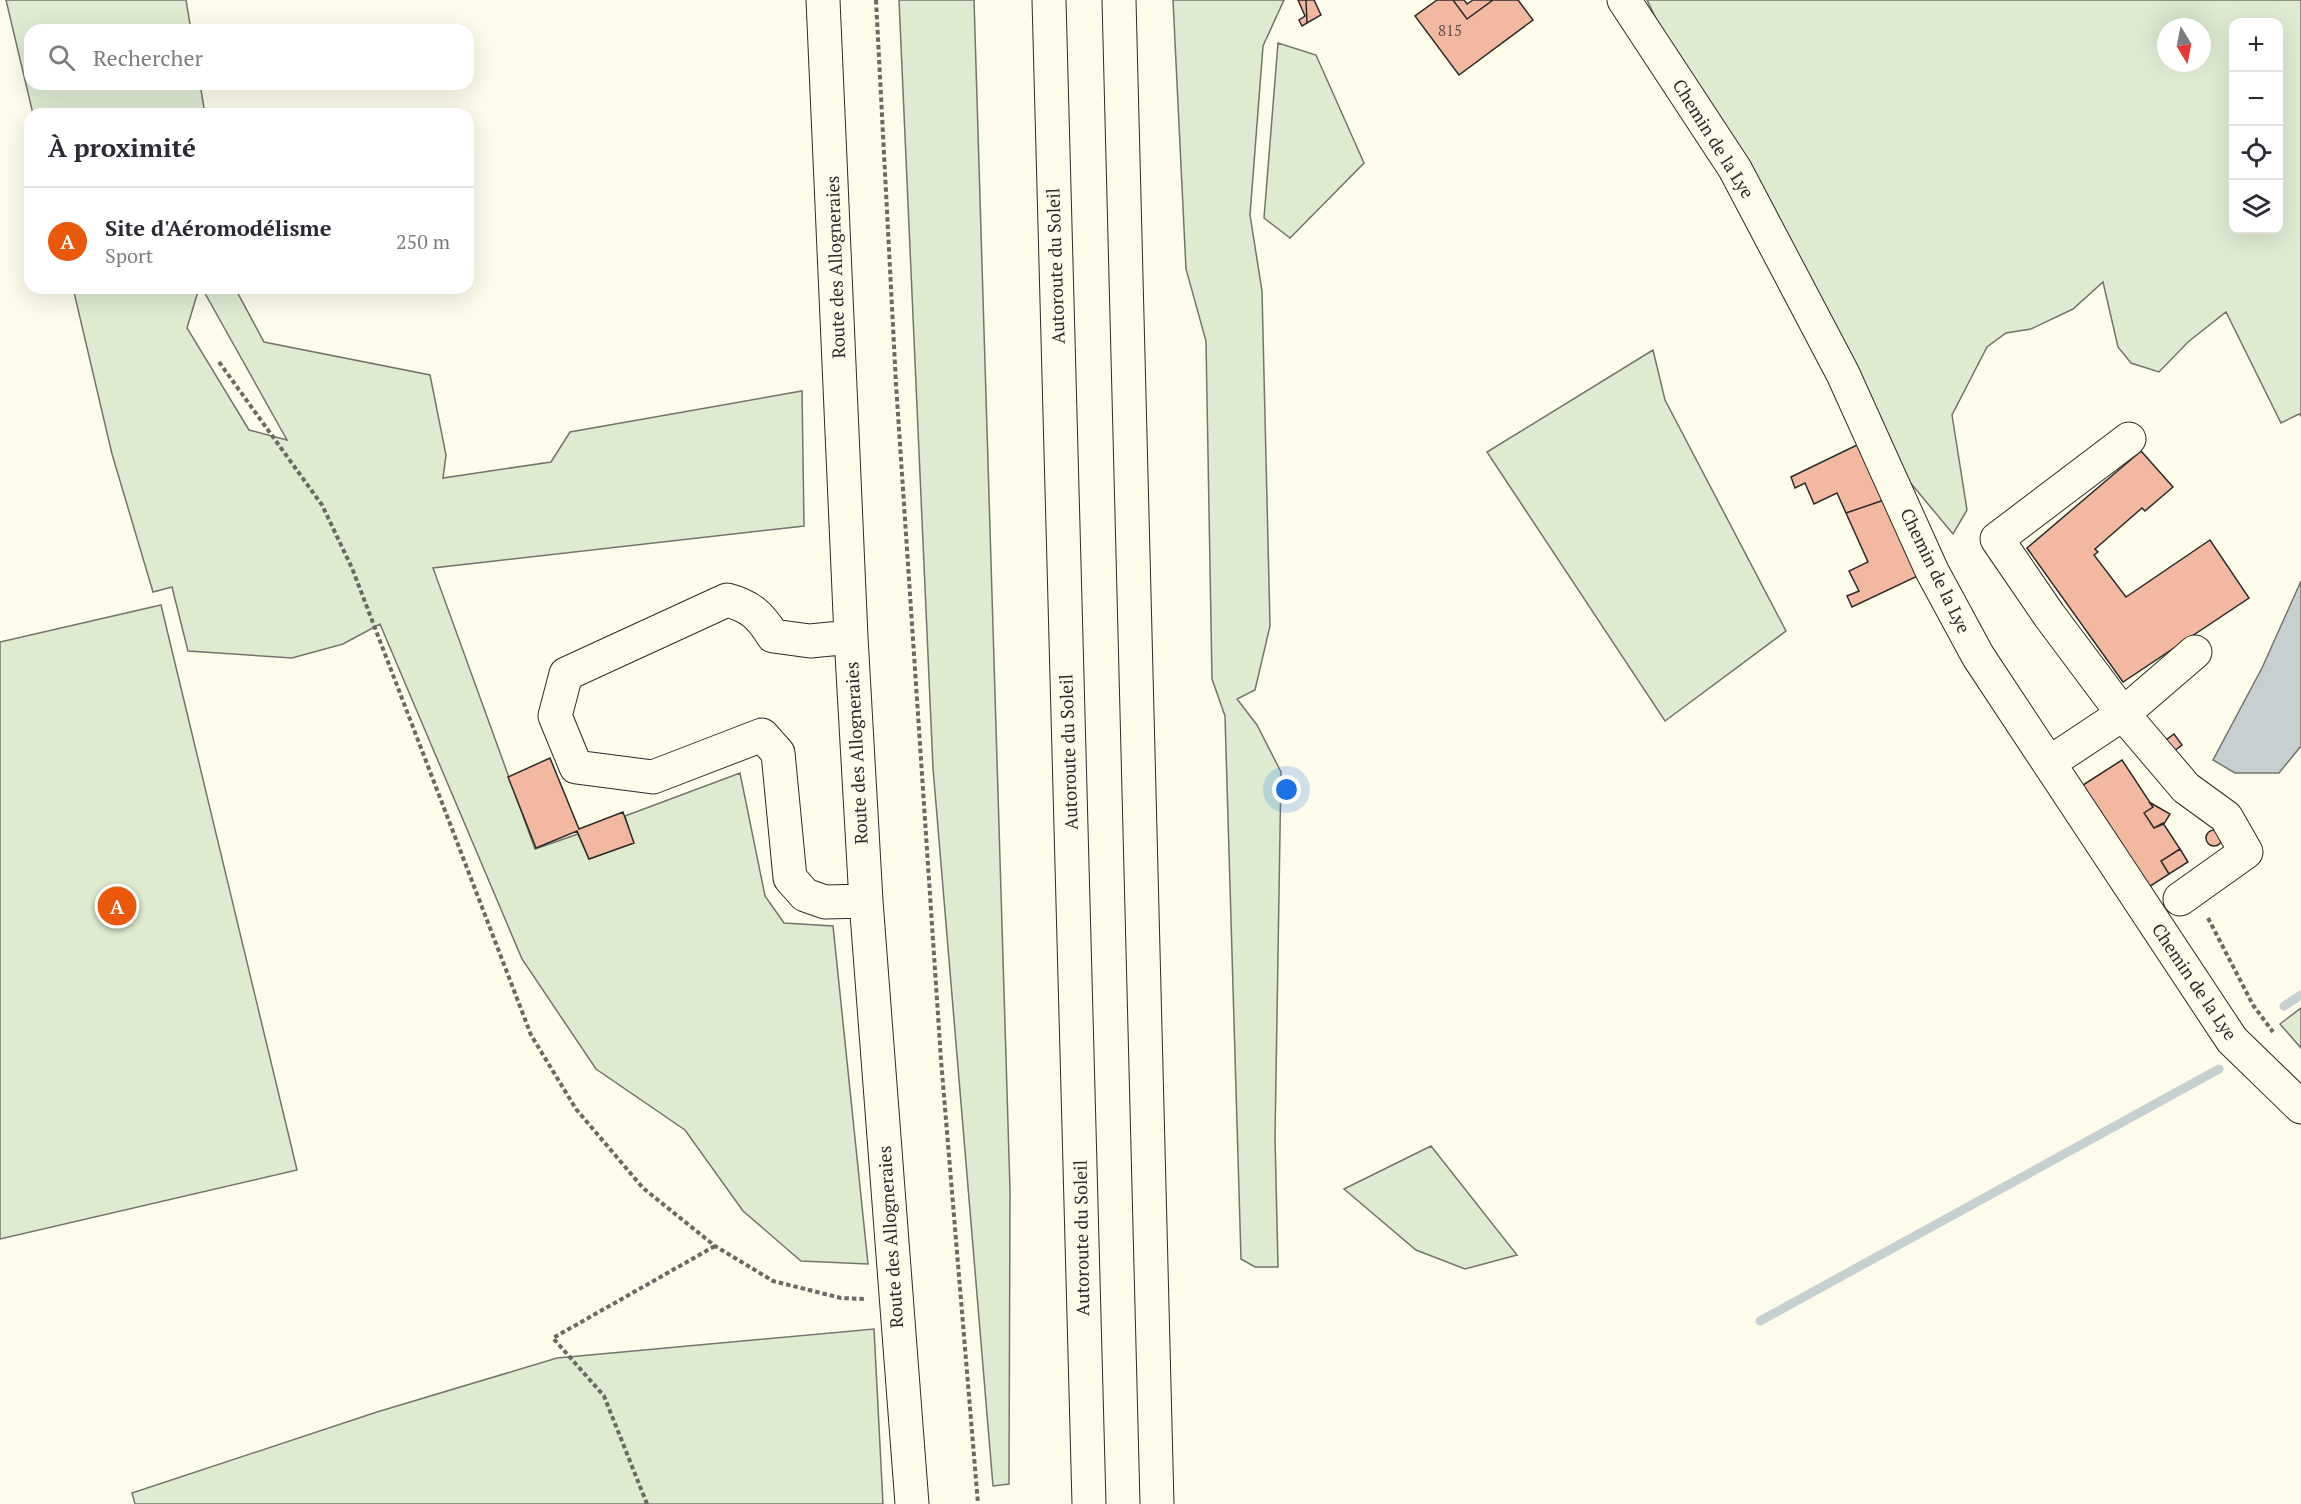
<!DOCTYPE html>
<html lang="fr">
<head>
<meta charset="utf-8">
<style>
	:root { --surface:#fff; --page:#f2f2f3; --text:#2b2b33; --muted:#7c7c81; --line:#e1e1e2; --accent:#ea580c }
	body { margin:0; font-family:"PT Serif",serif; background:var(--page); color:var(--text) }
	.controls { position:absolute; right:18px; top:18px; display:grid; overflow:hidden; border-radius:12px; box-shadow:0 6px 24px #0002 }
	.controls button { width:54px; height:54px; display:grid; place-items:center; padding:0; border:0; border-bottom:2px solid var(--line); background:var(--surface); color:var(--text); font:30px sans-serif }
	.compass { position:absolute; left:2157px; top:18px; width:54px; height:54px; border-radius:50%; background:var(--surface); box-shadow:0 6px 24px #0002; rotate:170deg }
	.you { position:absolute; left:1287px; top:790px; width:21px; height:21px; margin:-15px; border:4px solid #fff; border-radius:50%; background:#1a73e8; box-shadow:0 0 0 9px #1a73e833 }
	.badge { display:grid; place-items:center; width:39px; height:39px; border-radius:50%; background:var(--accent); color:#fff; font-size:20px; font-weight:700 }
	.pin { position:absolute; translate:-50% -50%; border:3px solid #fff; box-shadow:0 2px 6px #0006 }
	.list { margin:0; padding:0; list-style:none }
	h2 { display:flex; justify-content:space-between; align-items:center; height:78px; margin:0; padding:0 24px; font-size:26px }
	h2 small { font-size:20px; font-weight:400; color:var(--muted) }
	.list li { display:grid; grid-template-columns:39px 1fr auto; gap:18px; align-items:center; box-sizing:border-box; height:108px; padding:0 24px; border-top:2px solid var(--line) }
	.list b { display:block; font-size:22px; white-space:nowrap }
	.list p { margin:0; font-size:20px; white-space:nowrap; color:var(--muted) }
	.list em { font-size:20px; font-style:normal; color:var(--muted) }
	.icon { flex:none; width:33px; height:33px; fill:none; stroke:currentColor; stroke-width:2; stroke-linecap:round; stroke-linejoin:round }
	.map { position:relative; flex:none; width:2301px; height:1504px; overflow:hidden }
	.search { position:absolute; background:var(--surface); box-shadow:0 6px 24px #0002; left:24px; top:24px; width:450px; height:66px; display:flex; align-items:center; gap:15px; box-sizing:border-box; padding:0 21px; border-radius:18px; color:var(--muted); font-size:22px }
	.panel { position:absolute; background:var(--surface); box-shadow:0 6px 24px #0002; left:24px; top:108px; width:450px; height:186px; border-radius:18px }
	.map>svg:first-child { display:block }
	.green { fill:#deebd1; stroke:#74746e; stroke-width:1.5; fill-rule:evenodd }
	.water { fill:#c7d0d0; stroke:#74746e; stroke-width:1.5 }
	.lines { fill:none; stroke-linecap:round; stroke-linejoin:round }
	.stream { stroke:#c7d0d0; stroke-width:9 }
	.building { fill:#f2b8a0; stroke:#2b2b2b; stroke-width:1.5 }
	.minor-casing { stroke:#2b2b2b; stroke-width:35 }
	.highway-casing { stroke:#2b2b2b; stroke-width:35 }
	.path { stroke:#6a6964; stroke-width:4; stroke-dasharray:4.5 3; stroke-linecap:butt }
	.minor { stroke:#fdfbea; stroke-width:33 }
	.highway { stroke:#fdfbea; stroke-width:33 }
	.labels { text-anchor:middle; stroke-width:4.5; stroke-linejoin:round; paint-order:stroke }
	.number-label { font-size:15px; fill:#5d4e48 }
	.street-label { font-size:18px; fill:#2b2b2b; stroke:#fdfbea }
</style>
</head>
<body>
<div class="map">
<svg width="2301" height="1504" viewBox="0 0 2301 1504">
	<rect width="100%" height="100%" fill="#fdfbea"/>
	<path class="green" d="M6 0H186L191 30H30V84H200L205 114H33Z
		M899 0H974L1010 1190 1009 1484 993 1486 933 768Z
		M1173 0H1284L1263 46 1250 215 1262 291 1270 626 1255 690 1237 699 1257 725 1281 772 1275 1137 1278 1267H1255L1241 1259 1225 716 1212 679 1206 341 1186 269Z
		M1647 0H2301V416L2299 414 2281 423 2226 312 2188 342 2159 372 2131 363 2118 347 2103 282 2073 309 2031 329 2006 333 1987 347 1952 415 1967 510 1953 534 1909 481 1819 299 1667 41ZM2234 22H2278V230H2234ZM2166 27H2202V63H2166Z
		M1278 43 1316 55 1364 163 1290 238 1264 218Z
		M73 288H199L187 328 249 430 287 440 202 288H235L264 342 430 375 446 455 443 478 551 462 570 432 802 391 804 526 433 568 535 849 578 834 589 859 633 843 625 816 740 773 765 896 784 923 833 926 868 1264 801 1261 743 1211 685 1130 596 1069 522 959 380 624 343 644 292 658 188 651 172 587 153 592 112 454Z
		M1653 350 1665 400 1786 631 1665 721 1487 452Z
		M161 605 297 1170 0 1239V642Z
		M2301 1008V1048L2280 1024Z
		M1431 1146 1517 1255 1465 1269 1416 1250 1344 1189Z
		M874 1329 883 1504H135L132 1493 377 1412 557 1358Z"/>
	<path class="water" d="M2301 581V746L2279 773H2235L2213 760 2262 668Z"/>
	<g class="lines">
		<path class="stream" d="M2284 1006 2301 995
			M1760 1321 2219 1069"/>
	</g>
	<path class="building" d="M1298 0H1306L1307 23 1302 26 1299 20 1305 16Z
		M1306 0H1314L1321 15 1307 23Z
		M1437 0H1453L1467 19 1493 0H1518L1533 20 1459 75 1415 16Z
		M1453 0H1464L1467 4 1473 0H1493L1467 19Z
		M1859 444 1887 499 1846 513 1837 493 1814 504 1805 483 1795 488 1791 477Z
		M2141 451 2173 487 2145 511 2142 508 2095 549 2098 552 2094 555 2126 597 2210 540 2249 598 2123 682 2027 548Z
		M1887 499 1924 573 1852 607 1847 596 1859 591 1849 571 1868 562 1846 513Z
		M2174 734 2182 745 2174 751 2166 740Z
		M550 758 579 829 623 812 634 843 589 859 577 831 536 848 508 777Z
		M2122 760 2153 807 2144 813 2154 828 2163 823 2180 849 2161 861 2169 874 2149 887 2083 785Z
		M2149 802 2170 814 2164 824 2154 828 2144 813 2153 807Z
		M2206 838a8 8 0 1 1 16 0a8 8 0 1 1-16 0Z
		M2180 849 2188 862 2169 874 2161 861Z"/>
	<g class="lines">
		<g class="minor-casing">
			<path id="minor" d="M823 0 851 637 866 901 912 1504
				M1624 0 1735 169 1843 374 1932 571 1978 656 2232 1040 2301 1107
				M2129 439 1997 539 2049 615 2123 714 2195 652
				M851 637 810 641 773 636C760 615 750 606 727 600L566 674 555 716 576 767 653 777 762 735 778 753 790 878 805 895 825 902 866 901
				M2049 763 2123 714 2186 788 2226 817 2246 852 2180 899"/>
		</g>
		<g class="highway-casing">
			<path id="highway" d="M1049 0 1089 1504
				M1119 0 1157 1504"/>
		</g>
		<path class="path" d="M876 0 896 384 941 1060 978 1504
			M219 362 322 505 352 568 531 1035 576 1109 643 1188 715 1246 773 1281 841 1298 865 1299
			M2208 918 2253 1005 2273 1032
			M647 1504 604 1396 553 1338 715 1246"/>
		<use href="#minor" class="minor"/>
		<use href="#highway" class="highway"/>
	</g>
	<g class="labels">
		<g class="number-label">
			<text x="1450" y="36">815</text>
		</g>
		<g class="street-label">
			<text transform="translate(1713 139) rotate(58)" y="6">Chemin de la Lye</text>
			<text transform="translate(1056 266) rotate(-92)" y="6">Autoroute du Soleil</text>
			<text transform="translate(836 267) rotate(-92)" y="6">Route des Allogneraies</text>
			<text transform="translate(1935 571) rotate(64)" y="6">Chemin de la Lye</text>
			<text transform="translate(1069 752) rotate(-92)" y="6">Autoroute du Soleil</text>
			<text transform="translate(857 753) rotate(-93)" y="6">Route des Allogneraies</text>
			<text transform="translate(2194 982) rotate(56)" y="6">Chemin de la Lye</text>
			<text transform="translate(891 1237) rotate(-94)" y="6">Route des Allogneraies</text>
			<text transform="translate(1082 1238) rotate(-91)" y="6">Autoroute du Soleil</text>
		</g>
	</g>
</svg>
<div class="controls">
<button>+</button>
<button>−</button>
<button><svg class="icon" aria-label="locate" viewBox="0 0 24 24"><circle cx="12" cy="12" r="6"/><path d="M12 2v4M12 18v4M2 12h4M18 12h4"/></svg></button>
<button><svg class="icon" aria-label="layers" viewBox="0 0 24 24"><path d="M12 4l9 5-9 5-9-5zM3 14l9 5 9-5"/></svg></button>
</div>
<svg class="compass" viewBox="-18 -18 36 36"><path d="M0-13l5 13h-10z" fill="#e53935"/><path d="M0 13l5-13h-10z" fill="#7c7c81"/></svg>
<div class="you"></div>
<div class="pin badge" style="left:117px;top:906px">A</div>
<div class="search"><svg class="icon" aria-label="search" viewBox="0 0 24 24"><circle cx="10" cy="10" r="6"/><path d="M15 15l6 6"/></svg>Rechercher</div>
<section class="panel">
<h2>À proximité<small></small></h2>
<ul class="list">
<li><span class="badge">A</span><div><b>Site d'Aéromodélisme</b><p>Sport</p></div><em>250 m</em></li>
</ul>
</section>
</div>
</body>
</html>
